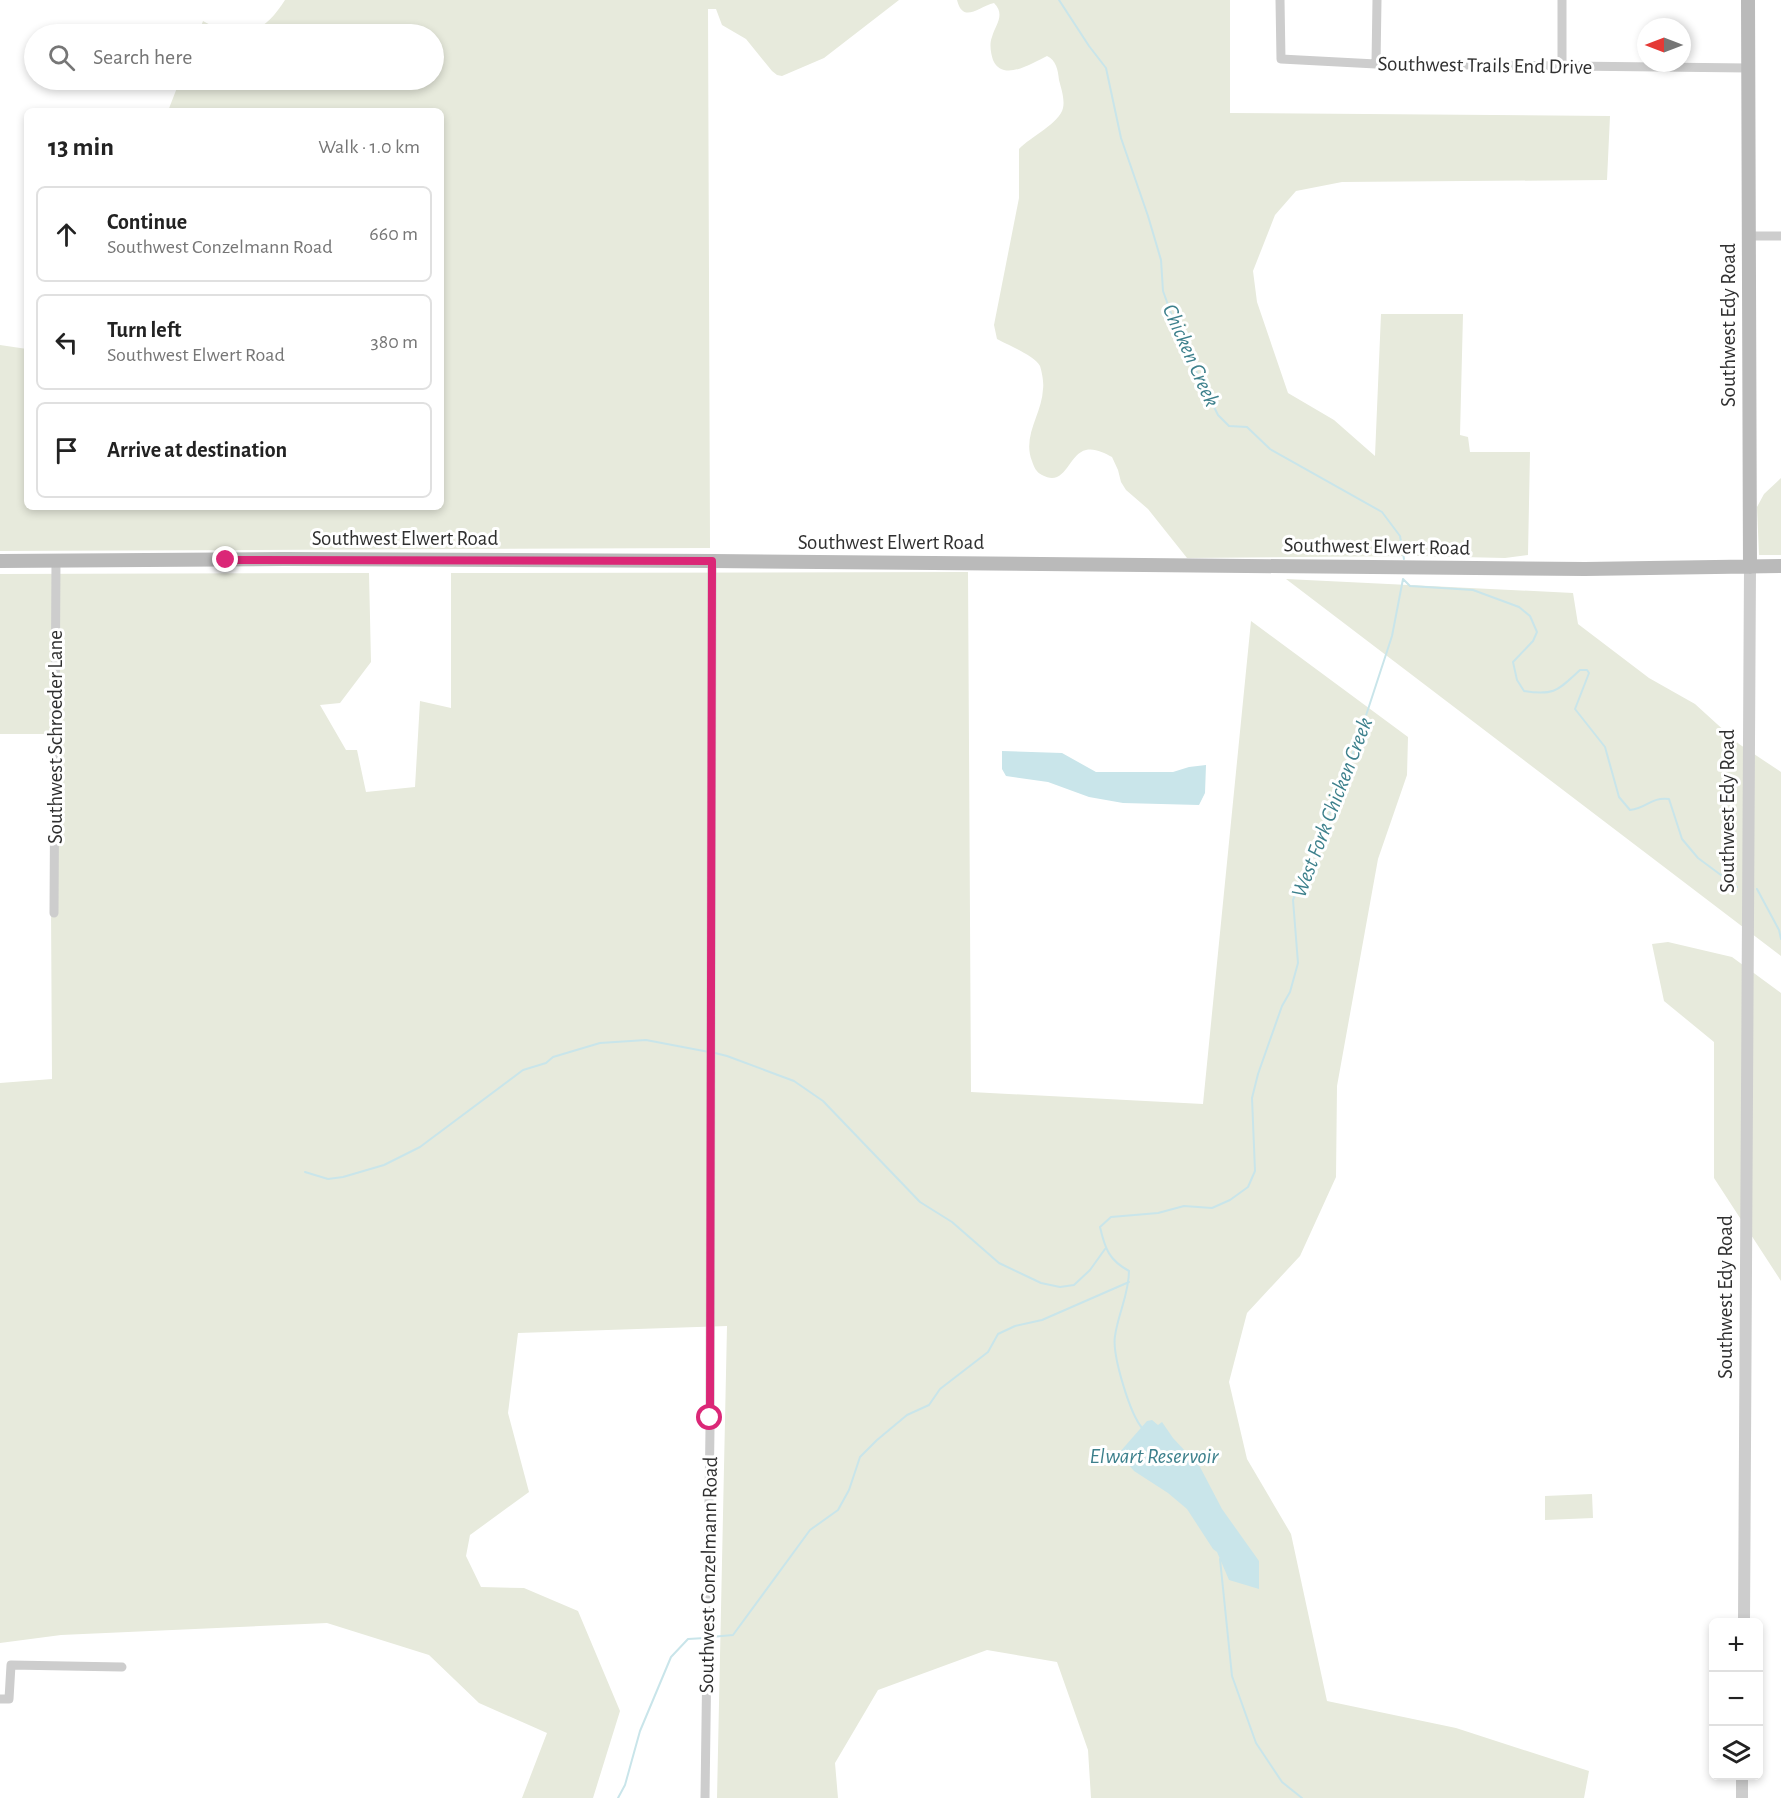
<!DOCTYPE html>
<html lang="en">
<head>
<meta charset="utf-8">
<style>
	:root { --surface:#fff; --page:#f2f2f2; --text:#222; --muted:#767676; --line:#e0e0e0 }
	body { margin:0; font-family:"Alegreya Sans",sans-serif; background:var(--page); color:var(--text) }
	.controls { position:absolute; right:18px; bottom:18px; display:grid; overflow:hidden; border-radius:9px; box-shadow:0 3px 9px #0003 }
	.controls button { width:54px; height:54px; display:grid; place-items:center; padding:0; border:0; border-bottom:2px solid var(--line); background:var(--surface); color:var(--text); font:30px sans-serif }
	.compass { position:absolute; left:1637px; top:18px; width:54px; height:54px; border-radius:50%; background:var(--surface); box-shadow:0 3px 9px #0003; rotate:270deg }
	.stop { position:absolute; width:18px; height:18px; margin:-14px; border:4px solid #db2777; border-radius:50%; background:#fff }
	.stop.end { background:#db2777; border-color:#fff; box-shadow:0 2px 6px #0008 }
	.list { margin:0; padding:0; list-style:none }
	h2 { display:flex; justify-content:space-between; align-items:center; height:78px; margin:0; padding:0 24px; font-size:26px }
	h2 small { font-size:20px; font-weight:400; color:var(--muted) }
	.list li { display:grid; grid-template-columns:39px 1fr auto; gap:18px; align-items:center; box-sizing:border-box; height:96px; margin:0 12px 12px; padding:0 12px; border:2px solid var(--line); border-radius:9px }
	.list b { display:block; font-size:22px; white-space:nowrap }
	.list p { margin:0; font-size:20px; white-space:nowrap; color:var(--muted) }
	.list em { font-size:20px; font-style:normal; color:var(--muted) }
	.icon { flex:none; width:33px; height:33px; fill:none; stroke:currentColor; stroke-width:2; stroke-linecap:round; stroke-linejoin:round }
	.map { position:relative; flex:none; width:1781px; height:1798px; overflow:hidden }
	.search { position:absolute; background:var(--surface); box-shadow:0 3px 9px #0003; left:24px; top:24px; width:420px; height:66px; display:flex; align-items:center; gap:15px; box-sizing:border-box; padding:0 21px; border-radius:33px; color:var(--muted); font-size:22px }
	.panel { position:absolute; background:var(--surface); box-shadow:0 3px 9px #0003; left:24px; top:108px; width:420px; height:402px; border-radius:9px }
	.map>svg:first-child { display:block }
	.green { fill:#e7eadc }
	.water { fill:#c9e5ea }
	.lines { fill:none; stroke-linecap:round; stroke-linejoin:round }
	.stream { stroke:#c9e5ea; stroke-width:2 }
	.minor { stroke:#cdcdcd; stroke-width:9 }
	.tertiary { stroke:#cdcdcd; stroke-width:12 }
	.secondary { stroke:#bababa; stroke-width:14 }
	.route { stroke:#db2777; stroke-width:8 }
	.labels { text-anchor:middle; stroke-width:6; stroke-linejoin:round; paint-order:stroke }
	.street-label { font-size:21px; fill:#303030; stroke:#fff }
	.water-label { font-size:22px; font-style:italic; fill:#3d808c; stroke:#fff }
</style>
</head>
<body>
<div class="map">
<svg width="1781" height="1798" viewBox="0 0 1781 1798">
	<rect width="100%" height="100%" fill="#fff"/>
	<path class="green" d="M285 0H899L824 58 782 76 777 75 772 71 746 39 722 25 716 9H708L710 548 0 551V345L27 349V507H441V111H168L180 80H434V34H198L203 21C240 42 263 35 285 0Z
		M957 0H1230V113L1610 116 1607 180 1342 182 1296 191 1275 215 1253 271 1257 302 1288 393 1334 420 1375 456 1381 314H1463L1460 435 1468 437 1470 452H1530L1528 555 1505 558 1419 556 1187 558 1148 509 1126 490 1121 482 1118 470 1112 457C1104 453 1095 448 1086 450 1068 454 1066 488 1042 475 1036 472 1034 467 1032 461 1022 436 1042 414 1043 389 1044 383 1042 372 1040 366 1035 356 1008 345 997 339L994 325 1019 198V149C1030 137 1060 123 1063 108 1065 99 1061 88 1059 80 1058 70 1056 60 1047 56 1034 62 1003 83 993 60 991 54 989 44 992 37 995 25 1006 15 994 3 978 7 963 24 957 0Z
		M1781 478V555H1759L1757 507 1764 494Z
		M968 572 971 1092 1203 1104 1251 621 1408 737 1407 775 1378 859 1337 1086 1336 1177 1300 1256 1247 1313 1229 1382 1247 1459 1291 1534 1327 1701 1456 1728 1589 1771 1584 1798H1091L1088 1750 1057 1662 987 1650 878 1690 835 1763 838 1798H717L727 1326 518 1333 508 1413 529 1492 470 1535 466 1556 481 1587 524 1588 578 1611 620 1711 593 1798H522L547 1733 479 1703 429 1655 327 1623 61 1635 0 1643V1083L52 1079 50 734H0V574L369 573 371 662 340 703 320 705 346 750H357L366 792 415 787 420 701 451 708V573Z
		M1286 579 1573 593 1578 624 1649 678 1695 704 1739 744 1781 772V956Z
		M1668 942 1732 957 1781 993V1281L1714 1178V1042L1664 1001 1652 944Z
		M1592 1494 1593 1518 1545 1520V1496Z"/>
	<path class="water" d="M1002 751 1062 753 1096 772H1173L1189 767 1206 765 1205 793 1199 805 1123 803 1089 797 1048 782 1006 776 1002 769Z
		M1152 1420 1158 1425 1162 1422 1173 1438 1200 1467 1222 1509 1259 1561V1589L1229 1580 1217 1552 1213 1549 1187 1509 1168 1493 1134 1471 1119 1453 1147 1421Z"/>
	<g class="lines">
		<path class="stream" d="M1059 0 1089 46 1106 68 1121 138 1148 216 1161 260 1163 291 1180 338 1218 415 1229 426 1247 427 1270 449 1382 512 1400 536 1404 559
			M1403 579 1410 586 1473 590 1519 607 1530 616 1537 632 1533 641 1513 662 1517 680 1524 691C1555 696 1558 690 1580 670H1587L1589 673 1575 709 1605 747 1619 797 1630 810C1648 808 1650 797 1669 799L1682 839 1698 858 1737 887
			M1757 889 1779 930 1781 939
			M715 1053 727 1056 794 1081 823 1101 920 1202 952 1222 999 1263 1041 1283 1060 1287 1074 1285 1090 1270 1105 1249
			M305 1172 328 1179 343 1177 384 1165 420 1147 523 1070 546 1063 553 1057 600 1043 646 1040 709 1052
			M1143 1429C1130 1415 1112 1355 1115 1336 1118 1314 1129 1294 1129 1271 1109 1260 1105 1249 1100 1227L1111 1217 1158 1213 1184 1206 1212 1208 1230 1200 1248 1187 1255 1171 1252 1098 1258 1074 1282 1006 1290 992 1298 963 1293 900 1328 818 1358 740 1392 636 1403 579
			M1220 1559 1232 1676 1256 1743 1282 1782 1302 1798
			M711 1637 733 1635 810 1530 838 1510 849 1490 860 1457 877 1440 907 1415 929 1405 940 1389 988 1352 998 1334 1015 1326 1042 1320 1129 1282
			M618 1798 625 1785 640 1731 671 1657 688 1639 705 1638"/>
		<path class="minor" d="M1280 0 1281 59 1376 64 1748 68
			M1376 64 1377 0
			M1562 66V0
			M1749 236H1781
			M54 913 56 560
			M0 1699H9L11 1665 122 1667
			M705 1798 710 1429 712 561"/>
		<path class="tertiary" d="M1744 1622 1750 567
			M1742 1798V1776"/>
		<path class="secondary" d="M1748 0 1750 567
			M0 561 284 559 712 561 1585 569 1781 566"/>
	</g>
	<g class="lines">
		<path class="route" d="M226 560 712 561 710 1418"/>
	</g>
	<g class="labels">
		<g class="street-label">
			<text transform="translate(1485 65) rotate(1)" y="7">Southwest Trails End Drive</text>
			<text transform="translate(1728 325) rotate(-90)" y="7">Southwest Edy Road</text>
			<text x="405" y="545">Southwest Elwert Road</text>
			<text x="891" y="549">Southwest Elwert Road</text>
			<text transform="translate(1377 546) rotate(1)" y="7">Southwest Elwert Road</text>
			<text transform="translate(55 737) rotate(-90)" y="7">Southwest Schroeder Lane</text>
			<text transform="translate(1727 811) rotate(-90)" y="7">Southwest Edy Road</text>
			<text transform="translate(1725 1297) rotate(-90)" y="7">Southwest Edy Road</text>
			<text transform="translate(708 1575) rotate(-89)" y="7">Southwest Conzelmann Road</text>
		</g>
		<g class="water-label">
			<text transform="translate(1192 355) rotate(66)" y="8">Chicken Creek</text>
			<text transform="translate(1331 807) rotate(-69)" y="8">West Fork Chicken Creek</text>
			<text x="1154" y="1463">Elwart Reservoir</text>
		</g>
	</g>
</svg>
<div class="controls">
<button>+</button>
<button>−</button>
<button><svg class="icon" aria-label="layers" viewBox="0 0 24 24"><path d="M12 4l9 5-9 5-9-5zM3 14l9 5 9-5"/></svg></button>
</div>
<svg class="compass" viewBox="-18 -18 36 36"><path d="M0-13l5 13h-10z" fill="#e53935"/><path d="M0 13l5-13h-10z" fill="#767676"/></svg>
<div class="stop" style="left:710px;top:1418px"></div>
<div class="stop end" style="left:226px;top:560px"></div>
<div class="search"><svg class="icon" aria-label="search" viewBox="0 0 24 24"><circle cx="10" cy="10" r="6"/><path d="M15 15l6 6"/></svg>Search here</div>
<section class="panel">
<h2>13 min<small>Walk · 1.0 km</small></h2>
<ul class="list">
<li><svg class="icon" aria-label="ahead" viewBox="0 0 24 24"><path d="M12 20V5M6 11l6-6 6 6"/></svg><div><b>Continue</b><p>Southwest Conzelmann Road</p></div><em>660 m</em></li>
<li><svg class="icon" aria-label="left" viewBox="0 0 24 24"><path d="M17 20v-9H6M10 6l-5 5 5 5"/></svg><div><b>Turn left</b><p>Southwest Elwert Road</p></div><em>380 m</em></li>
<li><svg class="icon" aria-label="arrive" viewBox="0 0 24 24"><path d="M6 21V4h12l-3 4 3 4H6"/></svg><div><b>Arrive at destination</b></div></li>
</ul>
</section>
</div>
</body>
</html>
